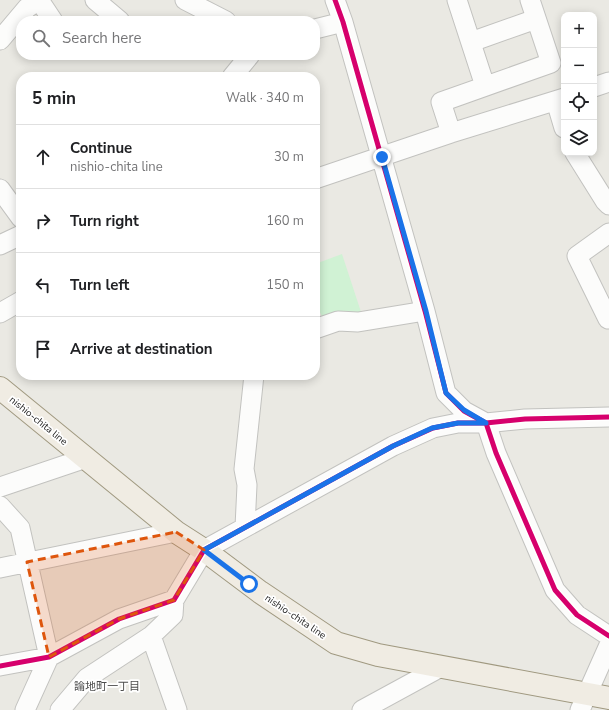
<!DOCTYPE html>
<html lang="en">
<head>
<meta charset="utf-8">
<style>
	:root { --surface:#fff; --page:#f2f2f2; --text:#202124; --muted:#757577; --line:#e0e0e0 }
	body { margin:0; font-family:"Nunito Sans","Noto Sans JP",sans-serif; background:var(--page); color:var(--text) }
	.controls { position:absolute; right:12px; top:12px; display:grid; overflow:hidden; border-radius:8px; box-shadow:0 2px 10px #0003 }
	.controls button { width:36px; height:36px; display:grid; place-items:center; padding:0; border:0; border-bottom:1px solid var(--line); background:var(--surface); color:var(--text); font:20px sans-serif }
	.stop { position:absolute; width:12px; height:12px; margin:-9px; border:3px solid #1a73e8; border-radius:50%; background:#fff }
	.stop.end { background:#1a73e8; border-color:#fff; box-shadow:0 1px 4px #0008 }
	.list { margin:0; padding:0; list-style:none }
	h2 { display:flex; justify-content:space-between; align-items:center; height:52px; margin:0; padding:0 16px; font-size:17px }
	h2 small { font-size:13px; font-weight:400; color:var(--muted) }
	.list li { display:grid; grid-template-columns:26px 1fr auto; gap:12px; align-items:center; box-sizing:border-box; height:64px; padding:0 16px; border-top:1px solid var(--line) }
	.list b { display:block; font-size:15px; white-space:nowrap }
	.list p { margin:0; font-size:13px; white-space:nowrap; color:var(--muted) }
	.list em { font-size:13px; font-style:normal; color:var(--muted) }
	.icon { flex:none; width:22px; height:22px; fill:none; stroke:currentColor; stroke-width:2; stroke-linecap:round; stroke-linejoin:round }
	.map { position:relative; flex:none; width:609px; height:710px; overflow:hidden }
	.search { position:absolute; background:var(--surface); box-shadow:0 2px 10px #0003; left:16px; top:16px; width:304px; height:44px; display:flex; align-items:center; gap:10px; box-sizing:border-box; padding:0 14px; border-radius:16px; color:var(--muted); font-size:15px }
	.panel { position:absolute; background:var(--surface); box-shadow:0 2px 10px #0003; left:16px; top:72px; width:304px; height:308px; border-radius:16px }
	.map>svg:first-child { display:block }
	.park { fill:#d0f2d4 }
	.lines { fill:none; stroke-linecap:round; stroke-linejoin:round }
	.minor-casing { stroke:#c2c2bf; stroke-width:21 }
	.major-casing { stroke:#a09980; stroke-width:24 }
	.minor { stroke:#fcfcfb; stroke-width:19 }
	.major { stroke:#f0ece3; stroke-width:22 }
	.cycleway-casing { stroke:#fff; stroke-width:8 }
	.cycleway { stroke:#d6006c; stroke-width:5 }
	.route { stroke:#1a73e8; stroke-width:5 }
	.marked { fill:#de560d; fill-opacity:0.2; stroke:#de560d; stroke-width:3; stroke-dasharray:8 5; stroke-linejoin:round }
	.labels { text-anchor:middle; stroke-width:3.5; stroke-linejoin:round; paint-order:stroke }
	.street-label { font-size:10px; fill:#1b1b1b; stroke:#fff }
	.neighbourhood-label { font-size:11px; fill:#4e4e4e; stroke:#fff }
</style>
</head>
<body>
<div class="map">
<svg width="609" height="710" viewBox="0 0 609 710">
	<rect width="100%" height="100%" fill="#eae9e3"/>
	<path class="park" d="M342 254 362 315 325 322 315 303V264Z"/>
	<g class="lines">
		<g class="minor-casing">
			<path id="minor" d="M39 0 53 21
				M95 0 120 21
				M185 0 226 21
				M335 0 343 22 425 311 446 393 464 411 486 423 496 453 555 590 577 615 609 636
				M457 0 485 86
				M315 29 343 22
				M0 40 27 8 39 0
				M471 42 536 19
				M232 77 250 55
				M594 87 609 82
				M556 101 564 128
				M451 133 441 102 551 63 530 0
				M575 153 605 201 609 205
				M315 179 451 133 564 98
				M0 189 21 218
				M0 245 21 235
				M0 313 21 301
				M608 319 577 256 609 233
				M315 329 338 321 358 322 425 311
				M0 487 86 458
				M0 506 20 528 49 657 25 710
				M245 527 247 485 244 469 254 375
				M0 568 176 532
				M151 636 177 710
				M0 666 49 657 119 619 174 600 204 550 393 446 433 428 458 423H486L525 419 609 417
				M60 710 87 678 151 636 173 615 174 600
				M362 710 441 667
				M580 710 609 645"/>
		</g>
		<g class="major-casing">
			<path id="major" d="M0 388 176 532 204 550 260 592 336 643 378 655 609 698"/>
		</g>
		<use href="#minor" class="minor"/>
		<use href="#major" class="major"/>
		<g class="cycleway-casing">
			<path id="cycleway" d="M335 0 343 22 425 311 446 393 464 411 486 423 496 453 555 590 577 615 609 636
				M0 666 49 657 119 619 174 600 204 550 393 446 433 428 458 423H486L525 419 609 417"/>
		</g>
		<use href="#cycleway" class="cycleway"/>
	</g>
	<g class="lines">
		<path class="route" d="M249 584 204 550 393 446 432 428 458 423H486L464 410 446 393 426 311 382 157"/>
	</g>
	<path class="marked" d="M176 532 204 550 174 600 119 619 49 657 27 562Z"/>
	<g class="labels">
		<g class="street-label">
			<text transform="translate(39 420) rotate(39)" y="4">nishio-chita line</text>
			<text transform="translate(296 616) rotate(34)" y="4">nishio-chita line</text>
		</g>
		<g class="neighbourhood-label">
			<text x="107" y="690">論地町一丁目</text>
		</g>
	</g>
</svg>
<div class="controls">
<button>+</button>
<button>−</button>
<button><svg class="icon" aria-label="locate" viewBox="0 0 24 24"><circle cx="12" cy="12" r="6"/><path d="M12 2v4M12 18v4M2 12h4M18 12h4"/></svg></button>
<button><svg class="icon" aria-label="layers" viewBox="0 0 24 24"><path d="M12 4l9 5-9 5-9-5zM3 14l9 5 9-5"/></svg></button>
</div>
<div class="stop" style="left:249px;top:584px"></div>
<div class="stop end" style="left:382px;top:157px"></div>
<div class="search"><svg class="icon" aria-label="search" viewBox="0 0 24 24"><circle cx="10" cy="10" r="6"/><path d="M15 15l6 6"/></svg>Search here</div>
<section class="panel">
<h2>5 min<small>Walk · 340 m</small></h2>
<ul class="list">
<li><svg class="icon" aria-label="ahead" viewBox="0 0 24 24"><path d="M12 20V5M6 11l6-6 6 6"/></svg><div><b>Continue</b><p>nishio-chita line</p></div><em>30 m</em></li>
<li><svg class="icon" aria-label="right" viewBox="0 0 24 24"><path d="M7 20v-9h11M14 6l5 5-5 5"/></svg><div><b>Turn right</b></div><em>160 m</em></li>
<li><svg class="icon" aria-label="left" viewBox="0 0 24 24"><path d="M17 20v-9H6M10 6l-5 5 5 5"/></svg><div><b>Turn left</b></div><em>150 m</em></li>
<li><svg class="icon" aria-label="arrive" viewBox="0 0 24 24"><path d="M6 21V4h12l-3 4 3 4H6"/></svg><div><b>Arrive at destination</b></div></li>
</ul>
</section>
</div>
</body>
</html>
